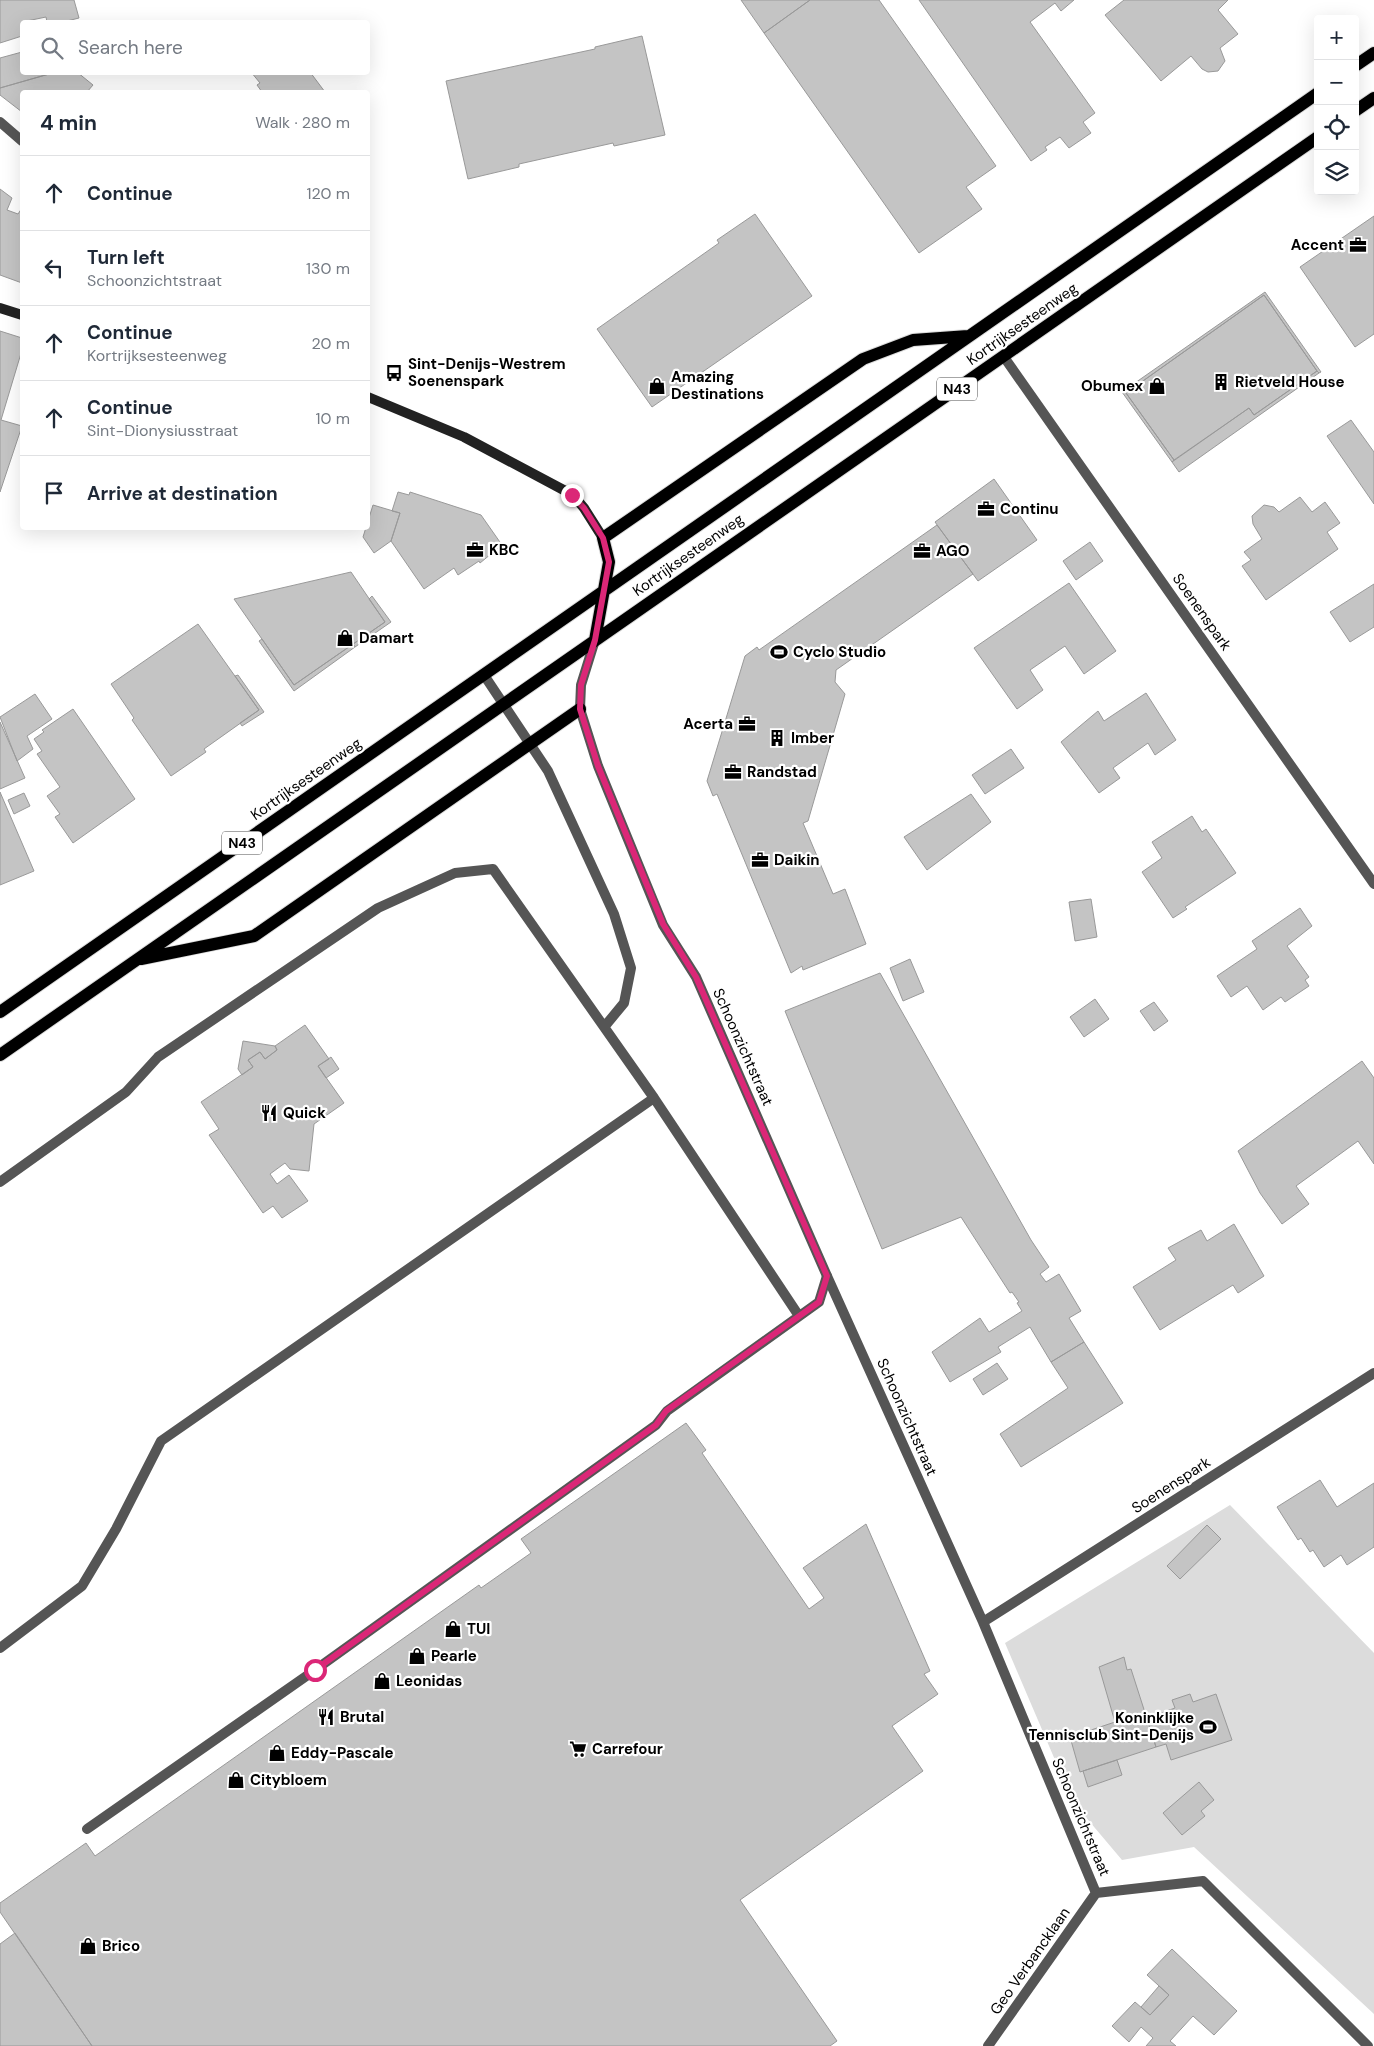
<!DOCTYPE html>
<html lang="en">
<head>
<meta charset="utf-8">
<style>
	:root { --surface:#fff; --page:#f6f6f7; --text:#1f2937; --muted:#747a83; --line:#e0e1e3 }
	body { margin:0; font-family:"DM Sans",sans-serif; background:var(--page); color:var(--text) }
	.controls { position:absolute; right:15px; top:15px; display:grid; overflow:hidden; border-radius:5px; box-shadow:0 5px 20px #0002 }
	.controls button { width:45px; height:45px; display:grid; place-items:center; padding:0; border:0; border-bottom:1px solid var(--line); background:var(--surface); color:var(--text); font:25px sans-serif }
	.stop { position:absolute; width:15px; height:15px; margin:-11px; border:4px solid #db2777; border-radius:50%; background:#fff }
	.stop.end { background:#db2777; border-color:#fff; box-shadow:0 1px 5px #0008 }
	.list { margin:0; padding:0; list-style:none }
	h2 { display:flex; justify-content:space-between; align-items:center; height:65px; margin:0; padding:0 20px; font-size:21px }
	h2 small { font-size:16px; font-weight:400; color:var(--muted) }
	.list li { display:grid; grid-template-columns:32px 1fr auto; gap:15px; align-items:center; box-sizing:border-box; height:75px; padding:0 20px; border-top:1px solid var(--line) }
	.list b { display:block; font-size:19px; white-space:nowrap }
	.list p { margin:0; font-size:16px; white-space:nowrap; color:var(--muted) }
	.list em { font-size:16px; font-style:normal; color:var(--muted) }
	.icon { flex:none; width:28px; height:28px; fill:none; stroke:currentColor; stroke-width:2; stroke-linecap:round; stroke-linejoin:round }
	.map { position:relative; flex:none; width:1374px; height:2046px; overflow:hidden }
	.search { position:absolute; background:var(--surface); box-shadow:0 5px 20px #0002; left:20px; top:20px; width:350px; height:55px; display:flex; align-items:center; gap:12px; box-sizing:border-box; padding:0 18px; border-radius:5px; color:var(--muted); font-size:19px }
	.panel { position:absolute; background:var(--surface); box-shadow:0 5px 20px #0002; left:20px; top:90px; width:350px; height:440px; border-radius:5px }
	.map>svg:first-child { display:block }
	.green { fill:#dcdcdc }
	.building { fill:#c4c4c4; stroke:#999 }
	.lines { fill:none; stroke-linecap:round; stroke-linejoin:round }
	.primary-casing { stroke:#dbdbdb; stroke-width:14 }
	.lane { stroke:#555; stroke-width:10 }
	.street { stroke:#555; stroke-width:10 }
	.secondary { stroke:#222; stroke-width:10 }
	.primary { stroke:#000; stroke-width:12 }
	.route { stroke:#db2777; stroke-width:6 }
	.labels { text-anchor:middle; stroke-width:4.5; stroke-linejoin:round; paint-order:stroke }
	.shield { fill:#fff; stroke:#4c4c4c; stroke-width:1 }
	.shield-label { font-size:14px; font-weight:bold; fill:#000 }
	.poi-label { font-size:15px; font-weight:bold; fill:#000; stroke:#fff; text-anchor:start }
	.street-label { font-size:15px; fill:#000; stroke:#fff }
</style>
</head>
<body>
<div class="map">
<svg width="1374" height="2046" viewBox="0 0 1374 2046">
	<rect width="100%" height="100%" fill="#fff"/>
	<path class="green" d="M1230 1505 1374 1653V2014L1194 1847 1122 1860 1073 1802 1005 1643Z"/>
	<path class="building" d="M0 0H74L79 18 63 22H47L46 17 22 22V36L0 43Z
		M741 0H810L764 33Z
		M810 0H879L996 166 966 187 982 209 919 253 764 33Z
		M919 0H1074L1061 11 1055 3 1030 22 1095 113 1083 122 1091 133 1069 148 1060 137 1045 147 1047 150 1031 161Z
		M1124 0H1228L1218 10 1238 34 1220 48 1225 61 1218 71 1208 72 1202 69 1191 56 1161 81 1105 15Z
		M642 36 665 135 614 146 613 143 519 164V167L468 179 446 81 595 49V47Z
		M22 52V72H56L0 88V58Z
		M56 72H77L93 85 87 92H22V112L0 95V88Z
		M251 72H310L325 92H262L257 85 260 83Z
		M0 189 12 198 7 210 18 214 22 208V283L0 275Z
		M755 214 812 296 652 407 597 329 719 243 717 240Z
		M1374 216V334L1355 347 1300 267Z
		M1265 292 1321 372 1319 373 1317 371 1264 295 1126 393 1174 460 1172 462 1122 392Z
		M1264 295 1317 371 1254 415 1249 408 1174 460 1126 393Z
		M0 331 22 338V350L1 420 22 426 0 492Z
		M1317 371 1319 373 1179 472 1172 462 1249 408 1254 415Z
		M1351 420 1374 452V504L1327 436Z
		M994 479 1037 540 978 581 935 522Z
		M398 492 409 495 410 492 481 515 502 545 480 563 479 561 458 575 454 568 424 589 391 541 400 513 392 511Z
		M1300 497 1312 512 1325 502 1340 523 1327 532 1338 549 1266 600 1242 566 1251 560 1244 552 1262 539 1253 524 1252 516 1264 505 1274 507 1279 512Z
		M373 505 400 513 391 541 374 553 363 537Z
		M937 525 973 574 836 670 835 682 845 694 808 821 803 823 833 894 845 889 866 944 803 970 802 966 791 973 717 794 713 796 707 781 745 656 757 647 759 650Z
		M1090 542 1103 561 1076 580 1063 561Z
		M351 572 385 622 294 685 234 599Z
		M1069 583 1116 651 1084 674 1065 646 1030 670 1043 690 1017 709 974 648Z
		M1374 584V627L1350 642 1330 612Z
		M372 596 391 622 355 647 353 644 385 622 369 599Z
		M198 624 259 710 204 749 206 752 171 776 132 720 134 718 111 684Z
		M262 639 294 685 353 644 355 647 294 691 259 641Z
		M238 675 264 712 242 726 240 723 259 710 235 676Z
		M1146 693 1176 740 1155 755 1148 743 1113 768 1120 778 1099 793 1061 742 1098 711 1104 721Z
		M35 694 52 719 27 736 33 749 17 761 0 717Z
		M73 709 135 799 73 843 55 817 60 814 47 796 60 787 37 754 42 751 34 739 44 732 42 730Z
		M0 722 25 778 0 789Z
		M1011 749 1024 768 985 794 972 775Z
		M0 792 34 871 0 885Z
		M24 793 30 806 14 814 8 800Z
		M971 794 991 822 927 870 904 837Z
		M1192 816 1202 832 1206 829 1236 873 1185 907 1187 909 1173 918 1142 872 1162 858 1152 842Z
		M1091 899 1097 937 1075 941 1069 902Z
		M1300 908 1312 926 1287 946 1309 977 1305 980 1309 986 1285 1002 1281 997 1263 1010 1247 986 1231 997 1217 976 1257 949 1252 941Z
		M910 959 924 992 903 1001 890 968Z
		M880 973 1031 1240 1049 1267 1040 1274 1046 1282 1059 1274 1081 1311 1069 1318 1084 1342 1051 1362 1030 1327 998 1347 1001 1352 950 1382 932 1352 980 1318 989 1332 1022 1311 1017 1303 1019 1302 1012 1292 1010 1293 961 1217 882 1249 785 1011Z
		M1095 999 1109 1019 1084 1037 1070 1017Z
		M1154 1002 1168 1021 1154 1031 1140 1011Z
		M305 1025 329 1059 318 1066 344 1103 314 1124 309 1171 290 1169 285 1163 270 1174 277 1184 289 1175 308 1201 282 1218 273 1206 263 1213 209 1135 219 1129 201 1102 253 1067 248 1060 260 1052 265 1059 277 1050 275 1046Z
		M243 1041 275 1046 277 1050 265 1059 260 1052 248 1060 253 1067 242 1075 238 1069Z
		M331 1057 339 1069 326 1078 318 1066Z
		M1362 1061 1374 1078V1164L1358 1141 1296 1186 1309 1204 1282 1224 1260 1193 1238 1151Z
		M1234 1224 1264 1276 1238 1293 1233 1285 1160 1330 1133 1287 1176 1260 1168 1248 1201 1230 1207 1241Z
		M1084 1342 1123 1403 1021 1467 1000 1434 1068 1388 1051 1362Z
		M997 1363 1008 1379 983 1395 973 1379Z
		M686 1423 706 1450 702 1453 809 1609 824 1598 803 1568 866 1524 930 1671 924 1674 938 1694 892 1726 923 1771 740 1900 837 2041 830 2046H92L0 1912V1903L86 1843 95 1856 479 1585 481 1588 531 1553 521 1539Z
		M1320 1480 1337 1507 1374 1483V1547L1347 1565 1341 1555 1324 1567 1313 1550 1310 1552 1301 1538 1298 1540 1277 1507Z
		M1207 1525 1221 1539 1180 1579 1167 1566Z
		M1124 1657 1127 1670 1131 1669 1156 1747 1080 1772 1070 1737 1115 1722 1099 1667Z
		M1190 1694 1193 1702 1216 1694 1232 1740 1171 1760 1166 1744 1156 1747 1147 1718 1175 1708 1172 1700Z
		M1117 1760 1122 1775 1088 1787 1083 1771Z
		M1199 1782 1214 1800 1201 1811 1205 1816 1182 1835 1163 1813Z
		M15 1933 92 2046H0V1944Z
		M1172 1949 1237 2011 1214 2035 1193 2016 1170 2041 1176 2046H1146L1153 2038 1141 2027 1129 2042 1112 2026 1135 2002 1150 2015 1169 1995 1147 1975Z
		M1159 1986 1169 1995 1150 2015 1141 2007Z"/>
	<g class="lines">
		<g class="primary-casing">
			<path id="primary" d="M1355 66 1374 53
				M1355 111 1374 98
				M595 640 609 562 603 538 863 359 913 340 968 336
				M141 959 254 936 580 709
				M0 1012 1318 93
				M0 1055 1318 137"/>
		</g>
		<path class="lane" d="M484 675 548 771 614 914 631 968 624 1003 605 1026
			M0 1182 126 1092 158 1057 378 908 455 873 493 869 654 1098
			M0 1648 82 1586 116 1529 161 1441 654 1098 799 1316
			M87 1829 315 1670 656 1425 667 1411 819 1302 827 1276"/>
		<path class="street" d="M0 122 22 141
			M1004 357 1374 884
			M595 640 581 685 580 709 598 766 663 925 696 977 827 1276 983 1622 1096 1893 1203 1881 1368 2046
			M983 1622 1374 1373
			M988 2046 1096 1893"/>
		<path class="secondary" d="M0 308 22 315
			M368 397 464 437 573 495 584 508 603 538"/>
		<use href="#primary" class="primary"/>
	</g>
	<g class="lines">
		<path class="route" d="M315 1670 656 1425 666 1411 819 1302 827 1276 696 977 663 924 598 766 580 709 581 685 595 640 609 562 603 538 584 508 572 495"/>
	</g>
	<defs>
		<g id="office-bare" transform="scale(1.35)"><path d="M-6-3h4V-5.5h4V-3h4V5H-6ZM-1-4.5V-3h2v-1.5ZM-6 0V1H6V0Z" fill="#000" stroke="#fff" stroke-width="2.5" paint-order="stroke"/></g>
		<g id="bus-bare" transform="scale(1.35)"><path d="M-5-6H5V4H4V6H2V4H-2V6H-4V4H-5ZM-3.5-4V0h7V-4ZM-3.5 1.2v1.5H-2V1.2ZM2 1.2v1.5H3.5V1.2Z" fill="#000" stroke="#fff" stroke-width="2.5" paint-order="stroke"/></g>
		<g id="building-bare" transform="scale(1.35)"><path d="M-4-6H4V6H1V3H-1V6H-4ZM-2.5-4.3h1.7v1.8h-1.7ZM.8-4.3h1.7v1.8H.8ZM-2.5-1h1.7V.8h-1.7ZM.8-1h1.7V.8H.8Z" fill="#000" stroke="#fff" stroke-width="2.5" paint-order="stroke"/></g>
		<g id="shop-bare" transform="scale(1.35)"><path d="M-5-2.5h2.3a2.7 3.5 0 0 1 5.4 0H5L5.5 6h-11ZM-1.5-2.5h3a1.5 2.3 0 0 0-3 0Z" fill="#000" stroke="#fff" stroke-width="2.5" paint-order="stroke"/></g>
		<g id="stadium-bare" transform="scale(1.35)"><path d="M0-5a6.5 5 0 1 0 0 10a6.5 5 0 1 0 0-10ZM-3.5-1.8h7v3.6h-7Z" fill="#000" stroke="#fff" stroke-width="2.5" paint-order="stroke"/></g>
		<g id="restaurant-bare" transform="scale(1.35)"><path d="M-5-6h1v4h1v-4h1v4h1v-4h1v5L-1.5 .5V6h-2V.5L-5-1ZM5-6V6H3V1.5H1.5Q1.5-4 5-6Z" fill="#000" stroke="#fff" stroke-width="2.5" paint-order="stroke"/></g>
		<g id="supermarket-bare" transform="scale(1.35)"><path d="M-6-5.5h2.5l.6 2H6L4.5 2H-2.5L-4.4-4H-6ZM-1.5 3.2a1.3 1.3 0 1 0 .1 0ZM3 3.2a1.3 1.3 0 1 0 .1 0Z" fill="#000" stroke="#fff" stroke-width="2.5" paint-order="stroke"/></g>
	</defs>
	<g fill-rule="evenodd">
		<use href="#office-bare" x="1358" y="245"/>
		<use href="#bus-bare" x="394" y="373"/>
		<use href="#building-bare" x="1221" y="382"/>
		<use href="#shop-bare" x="657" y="386"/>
		<use href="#shop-bare" x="1157" y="386"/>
		<use href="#office-bare" x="986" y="509"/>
		<use href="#office-bare" x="475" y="550"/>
		<use href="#office-bare" x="922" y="551"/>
		<use href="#shop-bare" x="345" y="638"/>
		<use href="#stadium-bare" x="779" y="652"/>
		<use href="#office-bare" x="747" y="724"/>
		<use href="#building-bare" x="777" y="738"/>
		<use href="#office-bare" x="733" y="772"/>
		<use href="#office-bare" x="760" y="860"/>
		<use href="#restaurant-bare" x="269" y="1113"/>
		<use href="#shop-bare" x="453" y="1629"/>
		<use href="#shop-bare" x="417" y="1656"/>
		<use href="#shop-bare" x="382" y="1681"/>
		<use href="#restaurant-bare" x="326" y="1717"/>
		<use href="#stadium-bare" x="1208" y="1727"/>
		<use href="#supermarket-bare" x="578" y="1749"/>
		<use href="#shop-bare" x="277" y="1753"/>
		<use href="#shop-bare" x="236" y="1780"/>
		<use href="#shop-bare" x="88" y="1946"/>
	</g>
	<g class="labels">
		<g class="shield">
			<rect x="937" y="377.5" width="40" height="23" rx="4"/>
			<rect x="222" y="831.5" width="40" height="23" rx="4"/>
		</g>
		<g class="shield-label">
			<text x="957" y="394">N43</text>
			<text x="242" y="848">N43</text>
		</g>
		<g class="poi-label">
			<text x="1344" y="250" text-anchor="end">Accent</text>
			<text x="408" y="369">Sint-Denijs-Westrem<tspan x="408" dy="17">Soenenspark</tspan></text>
			<text x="671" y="382">Amazing<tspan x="671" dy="17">Destinations</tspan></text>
			<text x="1235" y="387">Rietveld House</text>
			<text x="1143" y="391" text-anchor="end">Obumex</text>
			<text x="1000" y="514">Continu</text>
			<text x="489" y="555">KBC</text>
			<text x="936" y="556">AGO</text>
			<text x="359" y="643">Damart</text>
			<text x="793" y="657">Cyclo Studio</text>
			<text x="733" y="729" text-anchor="end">Acerta</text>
			<text x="791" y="743">Imber</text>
			<text x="747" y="777">Randstad</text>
			<text x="774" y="865">Daikin</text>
			<text x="283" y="1118">Quick</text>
			<text x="467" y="1634">TUI</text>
			<text x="431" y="1661">Pearle</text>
			<text x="396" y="1686">Leonidas</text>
			<text x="340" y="1722">Brutal</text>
			<text x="1194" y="1723" text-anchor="end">Koninklijke<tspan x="1194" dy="17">Tennisclub Sint-Denijs</tspan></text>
			<text x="592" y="1754">Carrefour</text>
			<text x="291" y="1758">Eddy-Pascale</text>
			<text x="250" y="1785">Citybloem</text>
			<text x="102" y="1951">Brico</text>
		</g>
		<g class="street-label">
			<text transform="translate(1022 324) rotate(-35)" y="5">Kortrijksesteenweg</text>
			<text transform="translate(688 555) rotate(-35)" y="5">Kortrijksesteenweg</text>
			<text transform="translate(1202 612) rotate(55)" y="5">Soenenspark</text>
			<text transform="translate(306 779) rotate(-35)" y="5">Kortrijksesteenweg</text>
			<text transform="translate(743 1047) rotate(66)" y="5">Schoonzichtstraat</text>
			<text transform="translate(907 1417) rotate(66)" y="5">Schoonzichtstraat</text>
			<text transform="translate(1171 1485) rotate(-33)" y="5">Soenenspark</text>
			<text transform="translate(1081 1817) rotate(67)" y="5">Schoonzichtstraat</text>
			<text transform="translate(1030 1961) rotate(-55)" y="5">Geo Verbancklaan</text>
		</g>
	</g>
</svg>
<div class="controls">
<button>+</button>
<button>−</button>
<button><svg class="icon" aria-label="locate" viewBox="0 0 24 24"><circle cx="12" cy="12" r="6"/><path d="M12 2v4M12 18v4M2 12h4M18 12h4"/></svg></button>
<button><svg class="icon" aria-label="layers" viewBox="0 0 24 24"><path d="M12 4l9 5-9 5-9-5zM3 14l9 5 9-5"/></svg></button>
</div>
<div class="stop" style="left:315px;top:1670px"></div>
<div class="stop end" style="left:572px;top:495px"></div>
<div class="search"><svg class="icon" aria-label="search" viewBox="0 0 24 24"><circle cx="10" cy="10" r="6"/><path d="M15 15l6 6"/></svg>Search here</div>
<section class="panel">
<h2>4 min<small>Walk · 280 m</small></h2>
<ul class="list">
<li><svg class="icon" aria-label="ahead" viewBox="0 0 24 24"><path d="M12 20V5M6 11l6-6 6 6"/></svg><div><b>Continue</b></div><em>120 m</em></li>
<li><svg class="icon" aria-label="left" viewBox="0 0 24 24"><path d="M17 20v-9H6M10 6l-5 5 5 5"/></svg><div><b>Turn left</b><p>Schoonzichtstraat</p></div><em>130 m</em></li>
<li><svg class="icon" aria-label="ahead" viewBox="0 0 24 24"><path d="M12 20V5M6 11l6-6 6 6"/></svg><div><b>Continue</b><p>Kortrijksesteenweg</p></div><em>20 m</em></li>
<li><svg class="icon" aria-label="ahead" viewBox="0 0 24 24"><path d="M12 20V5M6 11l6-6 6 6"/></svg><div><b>Continue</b><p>Sint-Dionysiusstraat</p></div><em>10 m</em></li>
<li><svg class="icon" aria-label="arrive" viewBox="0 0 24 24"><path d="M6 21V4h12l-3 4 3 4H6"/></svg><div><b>Arrive at destination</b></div></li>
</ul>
</section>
</div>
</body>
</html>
